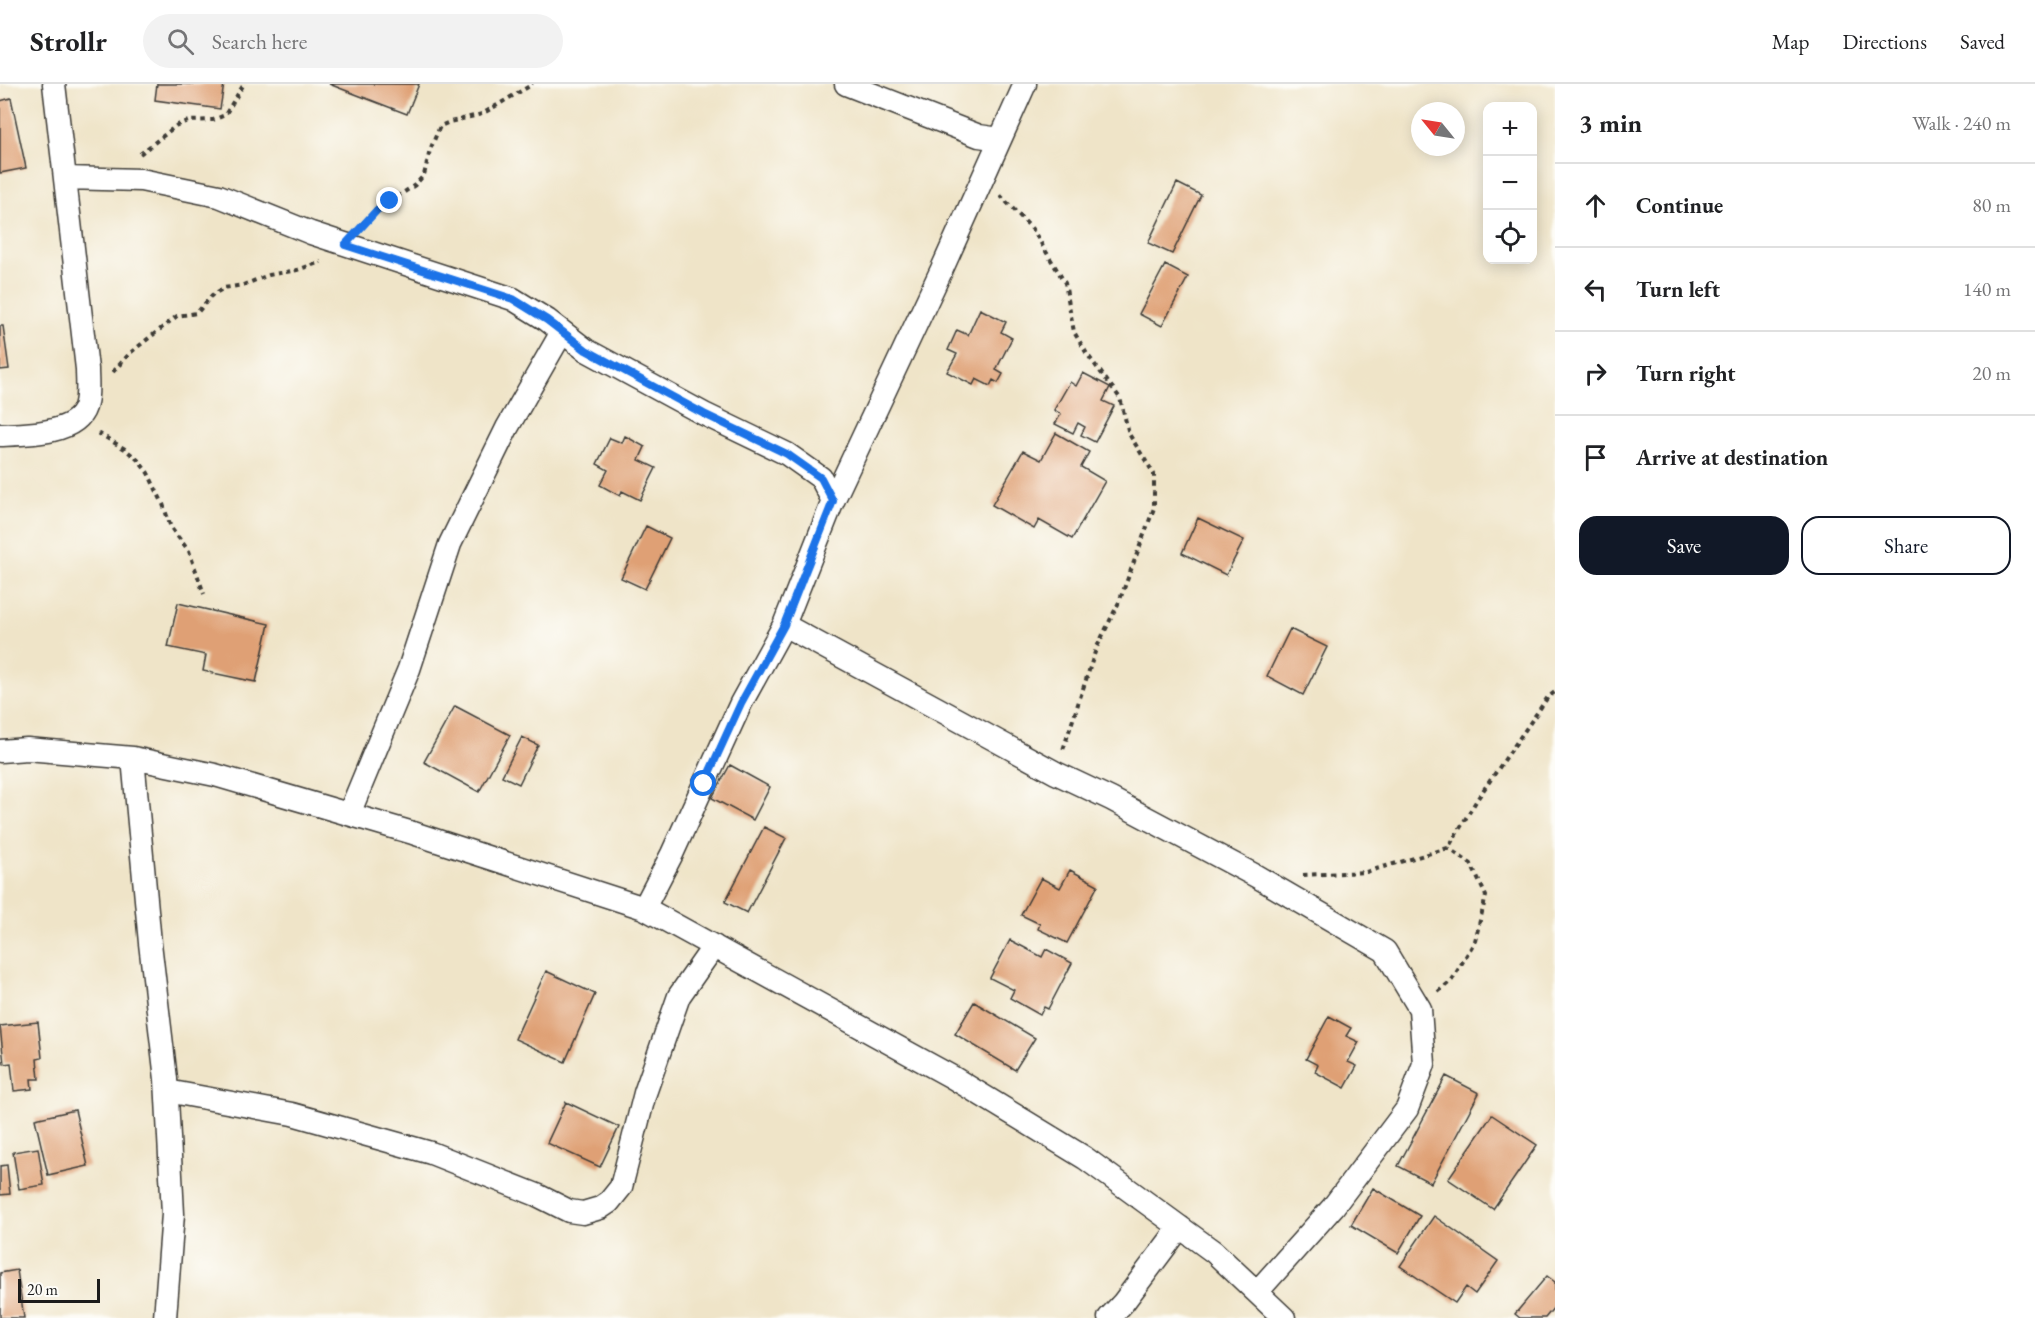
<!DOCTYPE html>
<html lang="en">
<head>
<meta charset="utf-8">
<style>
	:root { --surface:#fff; --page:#f2f2f2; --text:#202124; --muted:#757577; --line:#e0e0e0; --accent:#111827 }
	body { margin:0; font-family:"EB Garamond",serif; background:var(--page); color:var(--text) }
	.controls { position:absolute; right:18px; top:18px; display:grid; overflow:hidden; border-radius:12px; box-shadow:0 3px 15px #0003 }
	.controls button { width:54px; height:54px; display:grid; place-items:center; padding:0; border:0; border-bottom:2px solid var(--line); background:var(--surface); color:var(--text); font:30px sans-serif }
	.compass { position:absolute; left:1411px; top:18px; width:54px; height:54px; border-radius:50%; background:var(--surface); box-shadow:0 3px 15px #0003; rotate:300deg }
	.scale { position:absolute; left:18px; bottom:15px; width:82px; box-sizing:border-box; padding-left:6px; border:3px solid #1c1c1c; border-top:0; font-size:16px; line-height:21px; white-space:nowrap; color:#1c1c1c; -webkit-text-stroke:4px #fdfcf7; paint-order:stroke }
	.stop { position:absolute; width:18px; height:18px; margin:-14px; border:4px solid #1a73e8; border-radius:50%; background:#fff }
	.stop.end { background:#1a73e8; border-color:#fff; box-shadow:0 2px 6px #0008 }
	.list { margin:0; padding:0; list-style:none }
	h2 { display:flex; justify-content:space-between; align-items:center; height:78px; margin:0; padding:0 24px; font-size:26px }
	h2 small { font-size:20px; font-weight:400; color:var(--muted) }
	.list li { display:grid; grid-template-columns:39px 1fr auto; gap:18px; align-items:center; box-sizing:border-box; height:84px; padding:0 24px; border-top:2px solid var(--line) }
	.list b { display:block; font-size:22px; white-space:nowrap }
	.list em { font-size:20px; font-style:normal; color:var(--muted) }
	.actions { display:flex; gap:12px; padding:18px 24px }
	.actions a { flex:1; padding:14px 0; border:2px solid var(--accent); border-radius:18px; text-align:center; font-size:21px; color:var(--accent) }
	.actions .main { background:var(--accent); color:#fff }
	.icon { flex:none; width:33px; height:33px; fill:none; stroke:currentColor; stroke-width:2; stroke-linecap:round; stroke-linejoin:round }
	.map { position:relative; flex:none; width:1555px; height:1234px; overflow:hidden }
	header { display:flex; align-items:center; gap:36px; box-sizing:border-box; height:84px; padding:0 30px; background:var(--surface); border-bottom:2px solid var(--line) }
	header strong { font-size:28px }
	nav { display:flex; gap:33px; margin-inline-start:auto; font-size:21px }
	.search { width:420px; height:54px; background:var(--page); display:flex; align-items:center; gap:15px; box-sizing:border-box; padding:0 21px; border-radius:33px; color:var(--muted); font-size:22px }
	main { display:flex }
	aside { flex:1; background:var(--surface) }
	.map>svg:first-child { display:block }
	.building { fill:#dfa075 }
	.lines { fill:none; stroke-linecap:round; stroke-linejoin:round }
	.minor-casing { stroke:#3c3a36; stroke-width:25 }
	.path { stroke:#3c3a36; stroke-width:4; stroke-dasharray:4.5 4.5; stroke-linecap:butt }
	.minor { stroke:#fff; stroke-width:22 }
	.route { stroke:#1a73e8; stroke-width:8 }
</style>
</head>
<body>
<header>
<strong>Strollr</strong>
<div class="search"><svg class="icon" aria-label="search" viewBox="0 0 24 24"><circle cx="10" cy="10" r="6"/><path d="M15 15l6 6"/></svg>Search here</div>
<nav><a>Map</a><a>Directions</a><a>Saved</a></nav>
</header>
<main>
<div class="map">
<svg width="1555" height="1234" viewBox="0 0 1555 1234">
	<rect width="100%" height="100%" fill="#fdfcf7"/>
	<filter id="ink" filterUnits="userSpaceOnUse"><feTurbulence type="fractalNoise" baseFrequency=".0167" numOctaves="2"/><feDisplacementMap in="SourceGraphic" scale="12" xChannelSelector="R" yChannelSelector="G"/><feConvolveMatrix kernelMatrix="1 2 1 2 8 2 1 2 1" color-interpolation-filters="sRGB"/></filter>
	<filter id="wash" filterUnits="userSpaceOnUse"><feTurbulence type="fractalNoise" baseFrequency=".008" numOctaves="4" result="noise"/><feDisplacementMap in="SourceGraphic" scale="24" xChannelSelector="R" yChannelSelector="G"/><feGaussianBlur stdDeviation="1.35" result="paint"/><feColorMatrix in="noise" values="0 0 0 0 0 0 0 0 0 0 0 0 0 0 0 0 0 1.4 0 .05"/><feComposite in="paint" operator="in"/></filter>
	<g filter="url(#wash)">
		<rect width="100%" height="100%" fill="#efe4c8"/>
		<g id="blocks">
			<path class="building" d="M157 0H224L220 25 155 16Z
				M329 0H419L407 30Z
				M11 14 26 84 0 89V17Z
				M1177 99 1201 111 1172 170 1148 159Z
				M1165 181 1188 193 1162 242 1139 230Z
				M980 225 1006 238 1001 248 1012 254 996 286 1003 290 998 299 993 296 990 302 976 295 973 301 947 288 957 270 948 266 957 246 968 251Z
				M0 242H3L9 285 0 286Z
				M1083 289 1110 303 1103 317 1114 322 1095 358 1081 351 1085 343 1078 339 1073 349 1055 340 1061 330 1054 326 1070 298 1076 302Z
				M1056 349 1089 368 1081 383 1105 397 1072 455 1039 436 1034 445 992 421 1023 367 1041 376Z
				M625 352 645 363 639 376 656 384 640 416 622 407 620 412 600 401 608 386 597 380 610 354 622 359Z
				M1198 434 1244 456 1226 491 1182 469Z
				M646 442 670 454 645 505 621 494Z
				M178 519 269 540 256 598 203 587 206 571 168 563Z
				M1290 545 1327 563 1303 611 1267 592Z
				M455 622 510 651 479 708 424 678Z
				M522 653 538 661 519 700 502 692Z
				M730 681 770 703 753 736 712 714Z
				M764 743 786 754 747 829 725 818Z
				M1070 786 1098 801 1067 859 1038 845 1040 840 1021 831 1041 794 1060 804Z
				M1010 856 1042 873 1046 865 1072 879 1048 925 1044 923 1040 931 1010 914 1014 906 990 894Z
				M546 887 595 910 565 978 515 955Z
				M974 918 1035 954 1015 986 955 950Z
				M1329 932 1351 944 1346 952 1359 958 1348 978 1357 982 1345 1004 1315 988 1318 981 1306 975Z
				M38 938 42 974 37 975 39 995H31L32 1005 14 1007 11 979 4 980 0 942Z
				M1446 992 1479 1009 1431 1099 1398 1082Z
				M566 1018 619 1043 600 1083 547 1059Z
				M75 1026 88 1082 48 1091 35 1035Z
				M1492 1031 1537 1061 1493 1125 1448 1095Z
				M38 1064 44 1101 19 1105 13 1068Z
				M7 1081 10 1110 0 1111V1082Z
				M1373 1104 1420 1132 1398 1169 1351 1141Z
				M1434 1132 1498 1177 1475 1210 1466 1203 1455 1219 1400 1182Z
				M17 1186 24 1234H0V1189Z
				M1547 1192 1555 1198V1222L1545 1234H1520L1515 1230Z"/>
		</g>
	</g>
	<g filter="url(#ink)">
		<use href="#blocks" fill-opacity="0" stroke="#3c3a36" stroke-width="1.5"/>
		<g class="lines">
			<g class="minor-casing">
				<path id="minor" d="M846 0 979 52 1000 55
					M65 94 141 96 219 112 311 149 513 215 547 236 586 266 704 330 787 370 821 394 833 417
					M0 351C24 350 76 351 85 323 89 311 87 297 87 285L54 0
					M784 541 1056 689 1111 715 1256 792 1385 867 1420 925 1424 980 1407 1025 1333 1123 1257 1208
					M0 667 27 665 133 674 215 691 413 749 644 824 952 993 1085 1074 1214 1168 1284 1234
					M133 674 150 859 166 995 173 1130 165 1234
					M349 730 409 585 450 460 507 344 562 248
					M644 824 672 770 741 619 784 541 833 417 942 185 1025 0
					M167 1007 292 1030 431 1069 537 1111 569 1127 583 1129 600 1124 609 1118 621 1103 645 1009 679 912 714 862
					M1109 1234 1123 1219 1180 1143"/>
			</g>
			<path class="path" d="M140 70 177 41 188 37 213 36 225 31 244 0
				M1000 111 1033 146 1065 199 1074 248 1087 270 1120 314 1129 350 1154 390V424L1119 518 1096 565 1063 666
				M362 141 377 126 415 101 424 91 430 66 440 42 450 38 482 30 533 0
				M113 288 130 269 177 232 197 229 212 211 224 204 243 201 269 191 297 186 321 178
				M98 349 125 365 138 376 148 389 163 420 171 444 189 467 204 510
				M1303 791 1366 788 1448 764 1478 714 1548 613 1555 608
				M1438 908 1452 896 1475 857 1486 812 1471 780 1448 764"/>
			<use href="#minor" class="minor"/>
		</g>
	</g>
	<g class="lines" filter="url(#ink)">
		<path class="route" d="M390 117 377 126 345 161 513 215 547 236 586 266 704 330 787 370 821 394 833 417 784 541 741 619 704 700"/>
	</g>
</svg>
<div class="controls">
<button>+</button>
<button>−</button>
<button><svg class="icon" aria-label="locate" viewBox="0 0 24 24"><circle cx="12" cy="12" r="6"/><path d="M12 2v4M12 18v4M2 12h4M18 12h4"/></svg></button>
</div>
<svg class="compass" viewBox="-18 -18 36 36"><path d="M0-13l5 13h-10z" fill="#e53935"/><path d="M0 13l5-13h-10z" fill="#757577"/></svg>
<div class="scale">20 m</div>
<div class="stop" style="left:704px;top:700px"></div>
<div class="stop end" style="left:390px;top:117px"></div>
</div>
<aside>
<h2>3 min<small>Walk · 240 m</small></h2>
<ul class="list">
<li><svg class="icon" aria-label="ahead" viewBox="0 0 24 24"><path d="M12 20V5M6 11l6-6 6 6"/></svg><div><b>Continue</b></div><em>80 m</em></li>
<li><svg class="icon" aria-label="left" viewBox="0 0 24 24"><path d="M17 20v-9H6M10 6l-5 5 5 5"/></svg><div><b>Turn left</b></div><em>140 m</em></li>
<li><svg class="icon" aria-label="right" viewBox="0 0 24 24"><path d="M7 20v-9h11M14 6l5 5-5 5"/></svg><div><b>Turn right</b></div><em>20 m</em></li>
<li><svg class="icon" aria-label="arrive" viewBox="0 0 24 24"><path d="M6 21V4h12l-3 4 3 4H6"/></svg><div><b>Arrive at destination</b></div></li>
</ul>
<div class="actions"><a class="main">Save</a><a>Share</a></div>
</aside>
</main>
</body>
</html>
